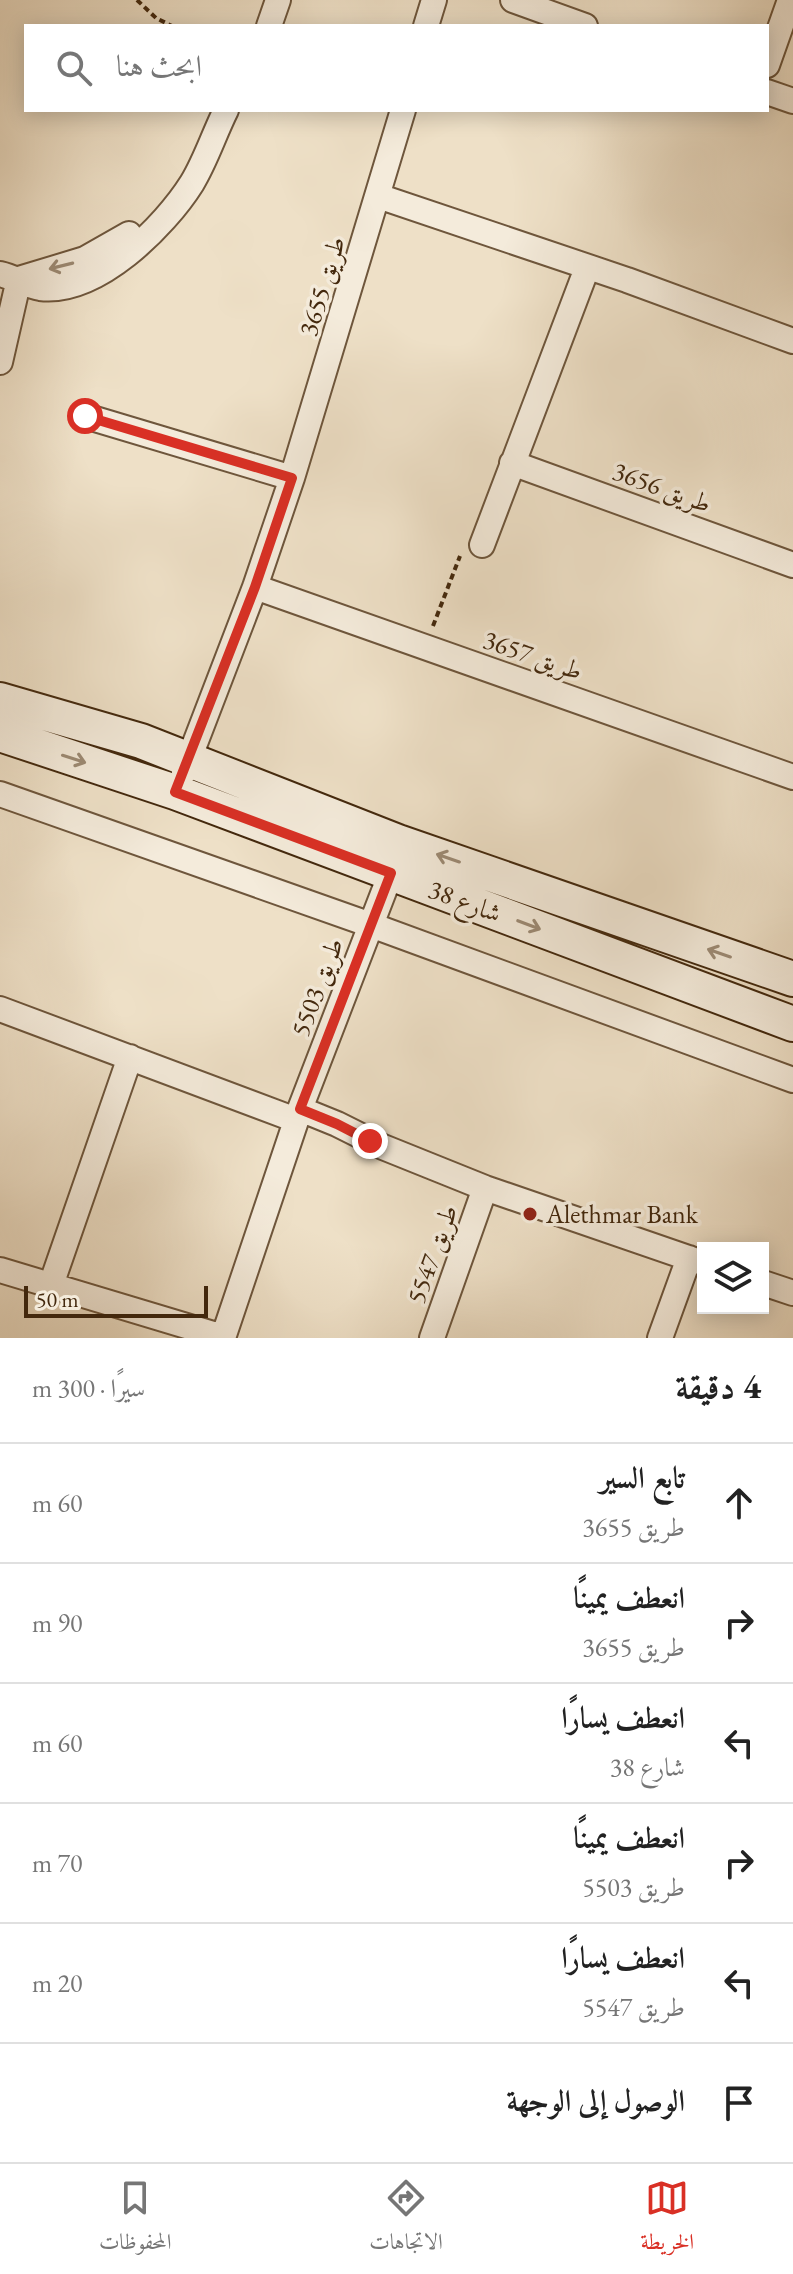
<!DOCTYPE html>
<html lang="ar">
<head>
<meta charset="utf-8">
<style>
	:root { --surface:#fff; --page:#f6f6f6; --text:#222; --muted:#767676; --line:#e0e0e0; --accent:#d93025 }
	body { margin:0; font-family:"EB Garamond",Amiri,serif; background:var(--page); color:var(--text); direction:rtl }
	.controls { position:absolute; right:24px; bottom:24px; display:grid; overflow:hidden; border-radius:0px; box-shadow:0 4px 20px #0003 }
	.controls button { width:72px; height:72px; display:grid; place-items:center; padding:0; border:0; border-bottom:2px solid var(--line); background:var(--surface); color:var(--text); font:40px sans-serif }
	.scale { position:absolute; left:24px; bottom:20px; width:184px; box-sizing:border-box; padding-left:8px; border:4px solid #43280d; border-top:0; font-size:22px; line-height:28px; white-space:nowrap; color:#43280d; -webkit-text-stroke:6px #f4ebdb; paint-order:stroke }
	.stop { position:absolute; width:24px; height:24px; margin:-18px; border:6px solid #d93025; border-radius:50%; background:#fff }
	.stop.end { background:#d93025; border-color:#fff; box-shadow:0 2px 8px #0008 }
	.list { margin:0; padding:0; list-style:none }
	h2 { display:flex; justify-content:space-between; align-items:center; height:104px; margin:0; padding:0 32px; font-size:34px }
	h2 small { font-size:26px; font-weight:400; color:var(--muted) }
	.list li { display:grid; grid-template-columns:52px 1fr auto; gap:24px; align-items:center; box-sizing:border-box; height:120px; padding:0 32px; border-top:2px solid var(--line) }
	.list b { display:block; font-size:30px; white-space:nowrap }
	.list p { margin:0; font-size:26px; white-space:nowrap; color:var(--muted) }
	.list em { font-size:26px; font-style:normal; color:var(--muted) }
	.icon { flex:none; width:44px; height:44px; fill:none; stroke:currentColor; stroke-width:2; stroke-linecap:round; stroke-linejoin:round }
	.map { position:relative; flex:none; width:793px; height:1338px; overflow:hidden; direction:ltr }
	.search { position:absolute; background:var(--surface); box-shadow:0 4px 20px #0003; left:24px; right:24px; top:24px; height:88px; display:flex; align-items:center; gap:20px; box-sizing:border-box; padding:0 28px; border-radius:0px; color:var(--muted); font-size:30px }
	.sheet { height:824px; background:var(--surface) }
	nav { display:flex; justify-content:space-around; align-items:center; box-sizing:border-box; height:112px; border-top:2px solid var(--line); background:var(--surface); font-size:22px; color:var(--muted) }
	nav a { display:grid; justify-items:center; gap:4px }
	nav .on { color:var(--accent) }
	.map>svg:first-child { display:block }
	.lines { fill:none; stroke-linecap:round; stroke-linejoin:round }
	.street-casing { stroke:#6e563c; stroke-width:28 }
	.secondary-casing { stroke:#43280d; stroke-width:38 }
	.path { stroke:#43280d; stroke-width:4; stroke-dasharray:6 4; stroke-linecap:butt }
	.street { stroke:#f4ebdb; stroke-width:24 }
	.secondary { stroke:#f4ebdb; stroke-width:34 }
	.oneway { stroke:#9c8a74 }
	.route { stroke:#d93025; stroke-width:10 }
	.poi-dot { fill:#8f2418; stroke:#f4ebdb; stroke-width:3 }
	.labels { text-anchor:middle; stroke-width:7; stroke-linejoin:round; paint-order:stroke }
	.street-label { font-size:26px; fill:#43280d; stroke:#f4ebdb }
	.poi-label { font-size:26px; fill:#43280d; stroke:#f4ebdb; text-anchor:start }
</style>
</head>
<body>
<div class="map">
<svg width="793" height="1338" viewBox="0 0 793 1338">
	<rect width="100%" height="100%" fill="#eee0c7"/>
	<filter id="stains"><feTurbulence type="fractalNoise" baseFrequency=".0025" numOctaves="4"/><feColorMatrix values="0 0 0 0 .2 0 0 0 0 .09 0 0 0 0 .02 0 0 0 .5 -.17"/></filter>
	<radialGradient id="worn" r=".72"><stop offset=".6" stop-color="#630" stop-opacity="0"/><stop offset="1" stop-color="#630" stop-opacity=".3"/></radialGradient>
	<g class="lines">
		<g class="street-casing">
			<path id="street" d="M513 0 585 26
				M269 26 278 0
				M426 26 434 0
				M767 65 790 0
				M767 92 793 101
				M378 196 627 280 793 341
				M0 274C14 277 27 286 40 288 97 295 165 226 192 183 206 160 214 134 226 110
				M19 279 85 259 129 234
				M0 362 19 279
				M85 416 292 478
				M512 463 793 565
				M482 545 587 268
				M255 587 793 777
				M184 772 255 587 292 478 403 110
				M0 794 371 925 793 1080
				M0 1009 296 1120
				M300 1109 337 1124 383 1147 485 1188 703 1263
				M0 1270 223 1337
				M763 1283 793 1293
				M51 1285 130 1057
				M223 1338 300 1109 391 873
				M432 1338 485 1188
				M660 1338 689 1258"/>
		</g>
		<g class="secondary-casing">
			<path id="secondary" d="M0 700 141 741 398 842 793 979
				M0 734 175 792 793 1024"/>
		</g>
		<path class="path" d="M137 0 156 18 172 26
			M433 626 460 556"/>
		<use href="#street" class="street"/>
		<use href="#secondary" class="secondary"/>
	</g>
	<defs><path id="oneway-shaft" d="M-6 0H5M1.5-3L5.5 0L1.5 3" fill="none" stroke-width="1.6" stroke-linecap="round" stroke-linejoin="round" transform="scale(2)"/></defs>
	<g class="oneway">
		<use href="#oneway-shaft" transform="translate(61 266) rotate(166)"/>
		<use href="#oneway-shaft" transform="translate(74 759) rotate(18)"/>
		<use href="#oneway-shaft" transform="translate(448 858) rotate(-161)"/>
		<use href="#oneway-shaft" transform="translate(529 925) rotate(21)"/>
		<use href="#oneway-shaft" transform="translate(719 953) rotate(-161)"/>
	</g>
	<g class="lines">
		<path class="route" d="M85 416 292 478 255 587 175 792 391 873 300 1109 337 1124 370 1141"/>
	</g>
	<circle class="poi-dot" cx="530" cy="1214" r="8"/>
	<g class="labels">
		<g class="street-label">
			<text transform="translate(322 286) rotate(-73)" y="9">طريق 3655</text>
			<text transform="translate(662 487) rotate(20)" y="9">طريق 3656</text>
			<text transform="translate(533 655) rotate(19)" y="9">طريق 3657</text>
			<text transform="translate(465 901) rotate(21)" y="9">شارع 38</text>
			<text transform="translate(317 987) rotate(-69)" y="9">طريق 5503</text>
			<text transform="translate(432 1254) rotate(-70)" y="9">طريق 5547</text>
		</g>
		<g class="poi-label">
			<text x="546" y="1223">Alethmar Bank</text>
		</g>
	</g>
	<rect width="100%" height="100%" filter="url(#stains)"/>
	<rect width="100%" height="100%" fill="url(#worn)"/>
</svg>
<div class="controls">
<button><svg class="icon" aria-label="layers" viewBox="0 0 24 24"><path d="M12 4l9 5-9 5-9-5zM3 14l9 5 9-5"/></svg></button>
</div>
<div class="scale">50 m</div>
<div class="stop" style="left:85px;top:416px"></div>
<div class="stop end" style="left:370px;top:1141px"></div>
<div class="search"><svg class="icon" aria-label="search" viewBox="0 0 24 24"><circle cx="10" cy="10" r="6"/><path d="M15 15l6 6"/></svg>ابحث هنا</div>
</div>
<section class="sheet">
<h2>4 دقيقة<small>سيرًا · 300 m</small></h2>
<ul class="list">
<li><svg class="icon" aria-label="ahead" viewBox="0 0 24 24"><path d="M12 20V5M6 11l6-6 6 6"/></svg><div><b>تابع السير</b><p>طريق 3655</p></div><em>60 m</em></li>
<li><svg class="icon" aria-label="right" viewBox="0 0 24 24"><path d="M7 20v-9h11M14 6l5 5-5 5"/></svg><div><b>انعطف يمينًا</b><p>طريق 3655</p></div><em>90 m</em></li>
<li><svg class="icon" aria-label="left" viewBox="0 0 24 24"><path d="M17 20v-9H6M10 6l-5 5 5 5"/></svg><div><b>انعطف يسارًا</b><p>شارع 38</p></div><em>60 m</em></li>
<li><svg class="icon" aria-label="right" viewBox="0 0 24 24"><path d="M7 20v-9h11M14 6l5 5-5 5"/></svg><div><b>انعطف يمينًا</b><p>طريق 5503</p></div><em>70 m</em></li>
<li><svg class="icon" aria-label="left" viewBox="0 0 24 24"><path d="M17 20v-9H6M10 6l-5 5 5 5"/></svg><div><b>انعطف يسارًا</b><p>طريق 5547</p></div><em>20 m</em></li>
<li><svg class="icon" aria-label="arrive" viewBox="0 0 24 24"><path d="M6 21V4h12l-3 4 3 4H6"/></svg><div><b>الوصول إلى الوجهة</b></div></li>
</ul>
</section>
<nav>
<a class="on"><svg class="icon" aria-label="map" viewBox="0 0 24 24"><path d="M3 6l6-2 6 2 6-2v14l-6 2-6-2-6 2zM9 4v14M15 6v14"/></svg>الخريطة</a>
<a><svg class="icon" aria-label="directions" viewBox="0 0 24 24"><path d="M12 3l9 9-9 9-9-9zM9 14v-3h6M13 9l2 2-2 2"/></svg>الاتجاهات</a>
<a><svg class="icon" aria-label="saved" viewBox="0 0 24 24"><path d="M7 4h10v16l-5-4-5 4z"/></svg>المحفوظات</a>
</nav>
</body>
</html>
